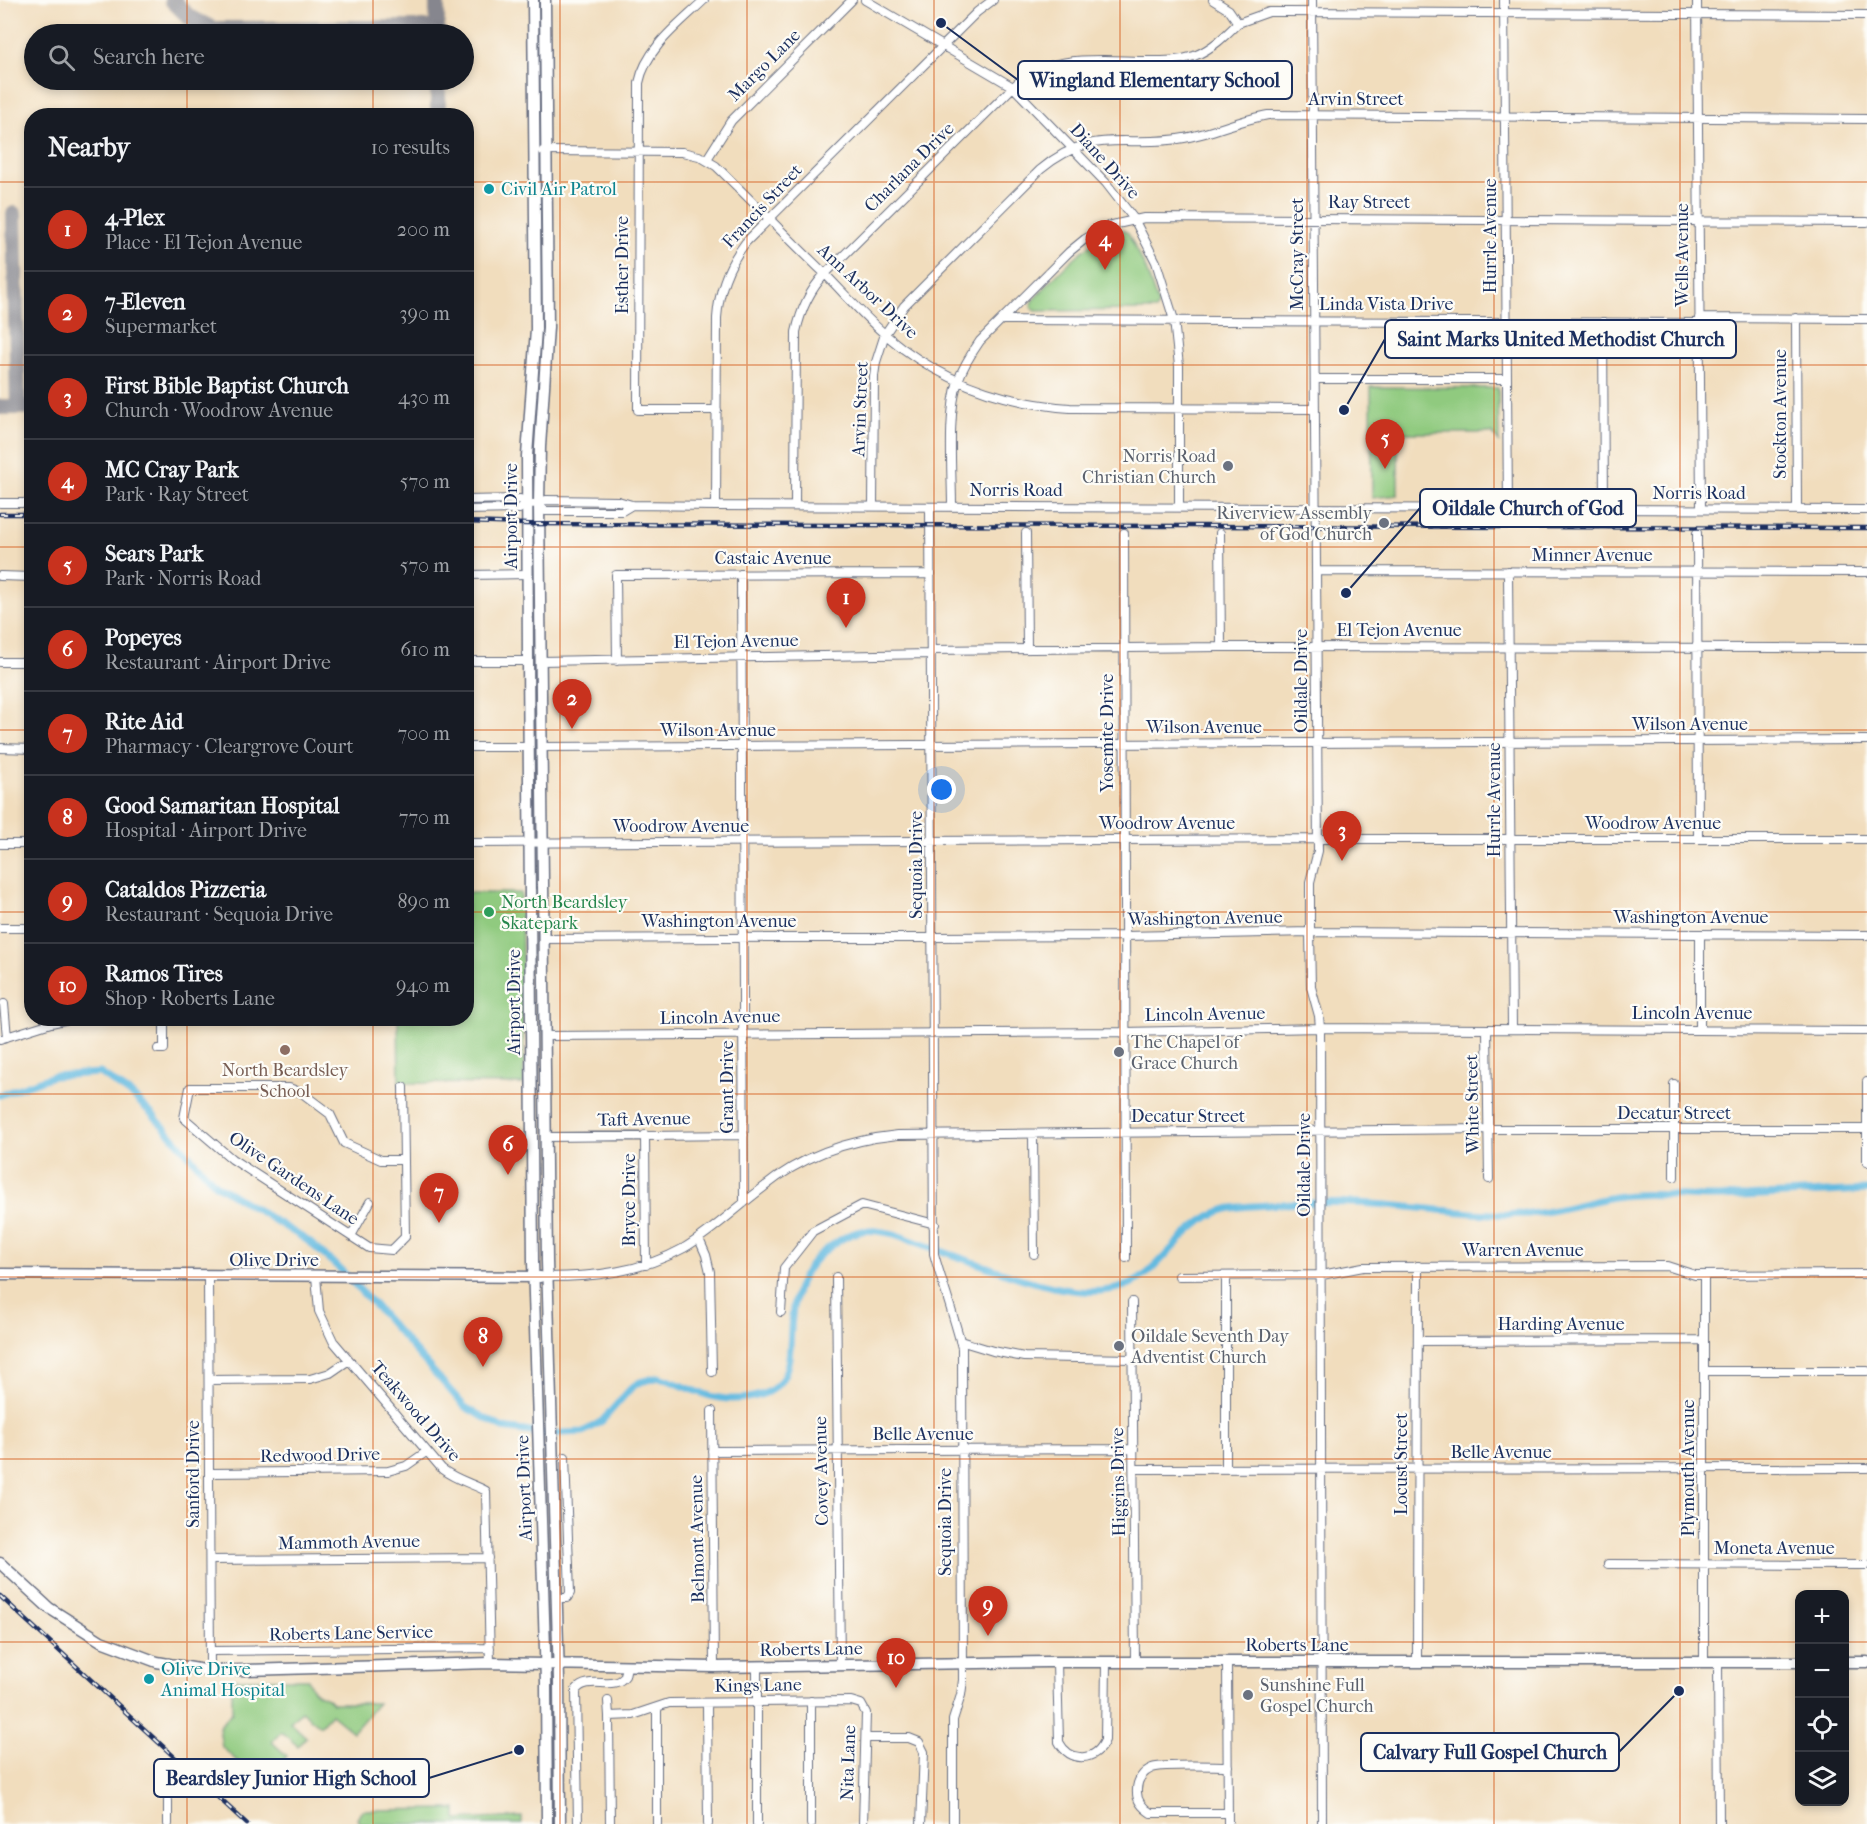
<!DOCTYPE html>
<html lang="en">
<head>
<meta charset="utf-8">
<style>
	:root { --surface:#171b24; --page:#20242c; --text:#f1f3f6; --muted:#9ea1a6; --line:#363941; --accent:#c8321e }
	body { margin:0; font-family:"IM FELL French Canon",serif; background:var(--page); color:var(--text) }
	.controls { position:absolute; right:18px; bottom:18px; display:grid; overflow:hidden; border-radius:12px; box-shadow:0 3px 9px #0003 }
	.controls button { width:54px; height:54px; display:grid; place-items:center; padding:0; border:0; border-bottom:2px solid var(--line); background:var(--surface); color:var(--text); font:30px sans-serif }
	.you { position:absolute; left:942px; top:790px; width:21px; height:21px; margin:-15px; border:4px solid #fff; border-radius:50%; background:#1a73e8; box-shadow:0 0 0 9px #1a73e833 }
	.badge { display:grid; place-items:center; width:39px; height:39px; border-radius:50%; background:var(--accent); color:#fff; font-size:20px; font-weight:700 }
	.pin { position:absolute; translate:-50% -50px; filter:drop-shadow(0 2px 3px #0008) }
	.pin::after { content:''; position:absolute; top:32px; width:21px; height:18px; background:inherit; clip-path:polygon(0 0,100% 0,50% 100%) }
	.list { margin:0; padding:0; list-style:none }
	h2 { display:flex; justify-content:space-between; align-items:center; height:78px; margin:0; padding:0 24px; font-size:26px }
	h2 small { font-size:20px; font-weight:400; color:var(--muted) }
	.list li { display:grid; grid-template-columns:39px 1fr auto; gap:18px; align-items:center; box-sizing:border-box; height:84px; padding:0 24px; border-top:2px solid var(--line) }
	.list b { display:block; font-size:22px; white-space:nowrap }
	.list p { margin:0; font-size:20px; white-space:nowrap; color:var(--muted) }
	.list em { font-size:20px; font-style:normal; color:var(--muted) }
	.icon { flex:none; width:33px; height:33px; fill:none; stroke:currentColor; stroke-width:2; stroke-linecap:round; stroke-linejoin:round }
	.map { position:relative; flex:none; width:1867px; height:1824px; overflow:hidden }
	.search { position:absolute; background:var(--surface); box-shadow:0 3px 9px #0003; left:24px; top:24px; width:450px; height:66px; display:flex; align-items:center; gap:15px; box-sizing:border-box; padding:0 21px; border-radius:33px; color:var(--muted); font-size:22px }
	.panel { position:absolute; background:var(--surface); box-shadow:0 3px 9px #0003; left:24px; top:108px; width:450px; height:918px; border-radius:24px }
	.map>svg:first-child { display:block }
	.green { fill:#90ca7f; stroke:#567c6e; stroke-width:1.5 }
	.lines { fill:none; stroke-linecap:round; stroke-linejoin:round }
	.canal { stroke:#63bae0; stroke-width:7 }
	.taxiway { stroke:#86868e; stroke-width:16 }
	.minor-casing { stroke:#666c7f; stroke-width:10 }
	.major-casing { stroke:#666c7f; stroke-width:13 }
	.minor { stroke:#fff; stroke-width:8 }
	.major { stroke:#fff; stroke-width:10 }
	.rail-casing { stroke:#1b2f5e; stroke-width:4.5 }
	.rail { stroke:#fdfcf7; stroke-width:2; stroke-dasharray:7; stroke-linecap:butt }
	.grid { fill:none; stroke:#d45514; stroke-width:1.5; stroke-opacity:0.55 }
	.culture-dot { fill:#0f9aa8; stroke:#fdfcf7; stroke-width:2 }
	.worship-dot { fill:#6b7280; stroke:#fdfcf7; stroke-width:2 }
	.leisure-dot { fill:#2e9e5b; stroke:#fdfcf7; stroke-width:2 }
	.education-dot { fill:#8d6e63; stroke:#fdfcf7; stroke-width:2 }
	.labels { text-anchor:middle; stroke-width:4.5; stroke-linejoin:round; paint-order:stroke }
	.street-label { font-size:18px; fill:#1b2f5e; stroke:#fdfcf7 }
	.culture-label { font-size:18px; fill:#0d838f; stroke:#fdfcf7; text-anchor:start }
	.worship-label { font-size:18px; fill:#5b616d; stroke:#fdfcf7; text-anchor:start }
	.leisure-label { font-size:18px; fill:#27864d; stroke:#fdfcf7; text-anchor:start }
	.education-label { font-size:18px; fill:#785e54; stroke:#fdfcf7 }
	.leader { fill:none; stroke:#1b2f5e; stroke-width:2 }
	.callout-dot { fill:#1b2f5e; stroke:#fdfcf7; stroke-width:2 }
	.callout { fill:#fdfcf7; stroke:#1b2f5e; stroke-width:2 }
	.callout-label { font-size:20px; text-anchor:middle; font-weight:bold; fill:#1b2f5e }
</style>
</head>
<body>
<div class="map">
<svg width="1867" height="1824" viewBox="0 0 1867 1824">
	<rect width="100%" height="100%" fill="#fdfcf7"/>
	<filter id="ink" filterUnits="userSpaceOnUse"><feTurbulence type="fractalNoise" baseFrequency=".0167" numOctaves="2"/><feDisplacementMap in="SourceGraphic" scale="12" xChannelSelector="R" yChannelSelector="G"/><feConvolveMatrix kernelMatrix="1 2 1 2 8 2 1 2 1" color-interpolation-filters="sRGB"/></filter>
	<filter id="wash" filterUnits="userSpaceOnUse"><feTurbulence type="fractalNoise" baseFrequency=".008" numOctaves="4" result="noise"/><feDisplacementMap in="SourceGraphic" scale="24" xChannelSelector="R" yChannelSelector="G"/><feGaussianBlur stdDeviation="1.35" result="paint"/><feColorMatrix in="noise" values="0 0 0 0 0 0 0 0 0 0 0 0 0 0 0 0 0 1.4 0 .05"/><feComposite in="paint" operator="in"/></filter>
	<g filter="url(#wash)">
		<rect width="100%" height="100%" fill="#f1ddbd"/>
		<path class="green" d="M1123 230 1128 233 1145 267 1158 304 1156 310 1036 311 1031 307 1032 301C1059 274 1085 239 1123 230Z
			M1371 387 1498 388 1499 442 1492 433H1398V495L1372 498Z
			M467 893H521L524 1084 399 1083 398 1019 466 1018Z
			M232 1679H308C314 1700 324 1691 332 1703H378L353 1732 331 1714 320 1726 301 1711 290 1722 306 1737 298 1746 281 1732 272 1742 287 1756 264 1781 255 1778 222 1747 219 1727 232 1712Z
			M456 1809V1820L522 1817V1824H362L357 1819 362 1810Z"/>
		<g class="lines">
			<path class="canal" d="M0 1095 53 1076 100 1073 132 1095 154 1116 215 1184 308 1241 340 1269 376 1307 465 1407 503 1428 545 1434 583 1432 602 1421 632 1387 640 1382 659 1377C682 1384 708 1400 733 1399 808 1398 783 1343 795 1298 801 1274 814 1257 834 1244 857 1228 869 1228 894 1234 922 1244 949 1254 976 1263 1025 1280 1105 1313 1150 1271 1177 1246 1199 1210 1239 1207 1277 1204 1318 1201 1356 1203 1413 1205 1471 1217 1528 1214 1564 1212 1598 1196 1633 1195 1662 1193 1691 1198 1720 1197 1769 1195 1818 1192 1867 1190"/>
			<path class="taxiway" d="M172 0 189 17 213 29 426 28 433 29 437 34
				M437 0V34
				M438 80V116
				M14 214 18 407
				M0 407H32"/>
		</g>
	</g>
	<g filter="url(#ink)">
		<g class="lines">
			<g class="minor-casing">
				<path id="minor" d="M704 0C679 24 646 48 639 83L638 410H717
					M865 0 1013 87 1106 183 1134 219 1156 262 1174 320 1179 366V507
					M1213 0 1229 10 1238 23 1269 12H1285L1867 15
					M1312 0 1318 851 1310 882V932L1311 987 1319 1016 1320 1028 1322 1824
					M1504 0 1508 508
					M1697 0 1701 509
					M543 151 682 152 699 156 716 166C752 201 787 237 823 272 844 293 864 317 887 336 940 381 1002 403 1070 408L1315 409
					M707 159 731 121 852 0
					M1699 318 1867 319
					M1796 318 1797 509
					M1001 320 1699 323
					M1603 322 1604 509
					M1315 379H1507
					M466 500 520 499C529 506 537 505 546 500L618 501 632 505 716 506 1867 510
					M0 503H32
					M539 504 545 511H622L632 505
					M716 506 717 318C719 289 728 265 746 242L977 12 993 0
					M795 506 796 332C801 309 809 291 825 274L1013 87C1049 52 1102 61 1149 61 1164 61 1179 61 1194 56 1212 49 1225 36 1238 23
					M873 506 874 376 876 362 885 334 904 306 1040 170C1094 125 1125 149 1184 138 1213 133 1239 120 1268 115L1867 119
					M930 507 934 1254C943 1286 954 1316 962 1348L963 1680 961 1695 953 1720V1824
					M952 507C952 471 947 414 958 381 963 366 971 354 980 341L1069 252 1085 239 1108 226 1144 218 1867 222
					M466 510 519 509 527 504
					M1026 533 1027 649
					M1124 533 1126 1258
					M1220 533 1221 647
					M1697 533 1698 839
					M1316 571 1867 572
					M1508 571 1512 1029
					M741 574 744 1203
					M466 575 527 574
					M0 576 32 577
					M931 650 1221 647 1867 648
					M466 661H528
					M541 661 931 654
					M617 661 616 575 931 574
					M0 662H32
					M466 747H528
					M542 747 1867 740
					M0 748 32 749
					M466 843 1318 839H1867
					M0 844H32
					M0 928H32
					M1700 934V1030
					M543 939 1125 936 1310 932 1867 935
					M4 1004 7 1037
					M1487 1029 1489 1179
					M545 1036 1125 1032 1320 1028 1867 1031
					M0 1039 51 1023 74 1018
					M158 1049H164V1018
					M1867 1082V1162
					M1674 1084V1177
					M403 1087 405 1237 392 1250 369 1248 232 1159 184 1118 190 1088H289L302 1093 330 1114 344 1143 381 1160H403
					M1033 1134 1034 1254
					M645 1135 646 1265
					M545 1137 744 1135
					M351 1236 370 1202
					M699 1239 706 1255 710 1272 712 1372
					M1704 1275V1661
					M208 1276 210 1671
					M316 1276 319 1311 333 1341 442 1469C456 1480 471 1483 486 1491L490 1663
					M1179 1276 1322 1275 1363 1267 1667 1266 1695 1275 1867 1274
					M547 1277C595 1277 641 1272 684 1248 713 1231 737 1207 764 1187 803 1155 848 1140 898 1135L1489 1129H1867
					M836 1277 840 1665
					M1132 1302 1135 1662
					M781 1312 784 1268 813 1231 862 1205 935 1224
					M960 1341 993 1351 1024 1357 1132 1359
					M1418 1341 1704 1340
					M1704 1371H1867
					M209 1380 310 1379 330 1373 349 1360
					M712 1411 714 1667
					M712 1451 1134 1449
					M1134 1469 1867 1468
					M1226 1469V1276
					M209 1473 388 1471 406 1466 426 1452
					M210 1560 488 1558
					M1608 1564 1867 1565
					M556 1598H567L570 1593 565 1457
					M212 1651 490 1648
					M1417 1661 1418 1266
					M1718 1661 1719 1824
					M1057 1662 1059 1742C1070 1763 1096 1762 1105 1740L1106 1662
					M1227 1662 1228 1824
					M757 1666V1824
					M608 1701 609 1716
					M811 1701V1824
					M707 1703 708 1824
					M657 1708V1824
					M866 1738H909L919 1742 924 1752 921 1824
					M1228 1766C1212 1766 1164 1764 1152 1768 1143 1772 1137 1780 1137 1790 1136 1801 1143 1808 1151 1813H1228
					M168 1824V1801
					M578 1824 576 1690C589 1674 614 1692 625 1676L627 1666
					M610 1824 609 1716 633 1715 669 1703 851 1701 861 1704 866 1713 863 1824"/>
			</g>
			<g class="major-casing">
				<path id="major" d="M533 0 536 329 527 456 528 661 533 1262 546 1682 547 1824
					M545 0 548 327 540 447 539 504 547 1261 559 1680 560 1824
					M0 1274 540 1277
					M0 1563 49 1608 101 1641 157 1662 210 1671 490 1663 714 1667 1047 1662H1800
					M1844 1662H1867"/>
			</g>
			<use href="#minor" class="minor"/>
			<use href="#major" class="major"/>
			<g class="rail-casing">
				<path id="rail" d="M0 514H32
					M466 522 527 524 1867 528
					M0 1596 247 1824"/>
			</g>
			<use href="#rail" class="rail"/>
		</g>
	</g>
	<path class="grid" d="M187 0V34M373 0V34M560 0V1824M747 0V1824M934 0V1824M1120 0V1824M1307 0V1824M1494 0V1824M1680 0V1824M187 80V116M373 80V116M0 182H32M466 182H1867M0 365H32M466 365H1867M0 547H32M466 547H1867M0 730H32M466 730H1867M0 912H32M466 912H1867M187 1018V1824M373 1018V1824M0 1094H1867M0 1277H1867M0 1459H1867M0 1642H1800M1844 1642H1867"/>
	<g class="culture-dot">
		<circle cx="489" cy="189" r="6"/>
		<circle cx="149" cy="1679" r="6"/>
	</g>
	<g class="worship-dot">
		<circle cx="1228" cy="466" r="6"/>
		<circle cx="1384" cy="523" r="6"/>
		<circle cx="1119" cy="1052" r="6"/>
		<circle cx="1119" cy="1346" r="6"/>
		<circle cx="1248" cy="1695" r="6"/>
	</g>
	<circle class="leisure-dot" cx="489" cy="912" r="6"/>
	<circle class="education-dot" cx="285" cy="1050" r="6"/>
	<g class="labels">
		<g class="street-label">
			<text transform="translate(764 65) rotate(-45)" y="6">Margo Lane</text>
			<text x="1356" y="105">Arvin Street</text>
			<text transform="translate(1105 161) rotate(48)" y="6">Diane Drive</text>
			<text transform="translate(909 167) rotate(-45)" y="6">Charlana Drive</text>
			<text x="1369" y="208">Ray Street</text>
			<text transform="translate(762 206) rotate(-47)" y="6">Francis Street</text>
			<text transform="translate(1490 236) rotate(-90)" y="6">Hurrle Avenue</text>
			<text transform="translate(1297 254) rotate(-90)" y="6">McCray Street</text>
			<text transform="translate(1682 255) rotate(-90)" y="6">Wells Avenue</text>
			<text transform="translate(622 265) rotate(-90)" y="6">Esther Drive</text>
			<text transform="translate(868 291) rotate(43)" y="6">Ann Arbor Drive</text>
			<text x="1386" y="310">Linda Vista Drive</text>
			<text transform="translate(860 409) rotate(-88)" y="6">Arvin Street</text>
			<text transform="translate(1780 414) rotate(-90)" y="6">Stockton Avenue</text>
			<text x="1016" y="496">Norris Road</text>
			<text x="1699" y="499">Norris Road</text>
			<text transform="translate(511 516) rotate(-90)" y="6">Airport Drive</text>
			<text x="1592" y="561">Minner Avenue</text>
			<text x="773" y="564">Castaic Avenue</text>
			<text x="1399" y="636">El Tejon Avenue</text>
			<text transform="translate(736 641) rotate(-1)" y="6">El Tejon Avenue</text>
			<text transform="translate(1301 681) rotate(-90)" y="6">Oildale Drive</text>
			<text x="1690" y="730">Wilson Avenue</text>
			<text x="1204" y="733">Wilson Avenue</text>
			<text x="718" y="736">Wilson Avenue</text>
			<text transform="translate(1107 733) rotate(-90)" y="6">Yosemite Drive</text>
			<text transform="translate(1494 800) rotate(-90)" y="6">Hurrle Avenue</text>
			<text x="1167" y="829">Woodrow Avenue</text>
			<text x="1653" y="829">Woodrow Avenue</text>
			<text x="681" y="832">Woodrow Avenue</text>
			<text transform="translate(916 865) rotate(-90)" y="6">Sequoia Drive</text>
			<text x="1691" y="923">Washington Avenue</text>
			<text transform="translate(1205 918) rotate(-1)" y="6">Washington Avenue</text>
			<text x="719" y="927">Washington Avenue</text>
			<text transform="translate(514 1002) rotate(-90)" y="6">Airport Drive</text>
			<text x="1692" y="1019">Lincoln Avenue</text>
			<text transform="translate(1205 1014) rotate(-1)" y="6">Lincoln Avenue</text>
			<text transform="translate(720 1017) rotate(-1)" y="6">Lincoln Avenue</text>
			<text transform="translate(727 1087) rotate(-90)" y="6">Grant Drive</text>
			<text transform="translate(1472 1104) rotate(-91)" y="6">White Street</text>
			<text x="1674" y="1119">Decatur Street</text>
			<text x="1188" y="1122">Decatur Street</text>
			<text transform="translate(644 1119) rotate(-1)" y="6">Taft Avenue</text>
			<text transform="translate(1304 1165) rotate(-90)" y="6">Oildale Drive</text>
			<text transform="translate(294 1178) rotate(34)" y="6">Olive Gardens Lane</text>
			<text transform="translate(629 1200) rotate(-90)" y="6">Bryce Drive</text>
			<text x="1523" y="1256">Warren Avenue</text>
			<text x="274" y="1266">Olive Drive</text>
			<text x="1561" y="1330">Harding Avenue</text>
			<text transform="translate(416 1411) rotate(49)" y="6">Teakwood Drive</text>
			<text x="923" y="1440">Belle Avenue</text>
			<text x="1501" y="1458">Belle Avenue</text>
			<text transform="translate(320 1455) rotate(-1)" y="6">Redwood Drive</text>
			<text transform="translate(1401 1464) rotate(-90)" y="6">Locust Street</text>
			<text transform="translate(1688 1468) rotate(-90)" y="6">Plymouth Avenue</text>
			<text transform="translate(821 1471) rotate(-91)" y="6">Covey Avenue</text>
			<text transform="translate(193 1474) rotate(-90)" y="6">Sanford Drive</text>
			<text transform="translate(1118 1482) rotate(-91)" y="6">Higgins Drive</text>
			<text transform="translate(524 1488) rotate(-92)" y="6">Airport Drive</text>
			<text transform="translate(945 1522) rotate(-90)" y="6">Sequoia Drive</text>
			<text transform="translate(697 1539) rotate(-91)" y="6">Belmont Avenue</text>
			<text transform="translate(349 1542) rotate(-1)" y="6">Mammoth Avenue</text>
			<text x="1774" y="1554">Moneta Avenue</text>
			<text transform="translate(351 1633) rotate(-1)" y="6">Roberts Lane Service</text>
			<text x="1297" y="1651">Roberts Lane</text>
			<text transform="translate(811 1649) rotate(-1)" y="6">Roberts Lane</text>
			<text transform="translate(758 1685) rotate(-1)" y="6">Kings Lane</text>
			<text transform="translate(848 1763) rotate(-88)" y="6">Nita Lane</text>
		</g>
		<g class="culture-label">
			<text x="501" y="195">Civil Air Patrol</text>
			<text x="161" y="1675">Olive Drive<tspan x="161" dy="21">Animal Hospital</tspan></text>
		</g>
		<g class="worship-label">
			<text x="1216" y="462" text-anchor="end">Norris Road<tspan x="1216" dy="21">Christian Church</tspan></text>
			<text x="1372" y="519" text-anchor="end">Riverview Assembly<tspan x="1372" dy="21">of God Church</tspan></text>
			<text x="1131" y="1048">The Chapel of<tspan x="1131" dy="21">Grace Church</tspan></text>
			<text x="1131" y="1342">Oildale Seventh Day<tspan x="1131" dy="21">Adventist Church</tspan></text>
			<text x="1260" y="1691">Sunshine Full<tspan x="1260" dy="21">Gospel Church</tspan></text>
		</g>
		<g class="leisure-label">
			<text x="501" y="908">North Beardsley<tspan x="501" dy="21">Skatepark</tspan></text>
		</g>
		<g class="education-label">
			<text x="285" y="1076">North Beardsley<tspan x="285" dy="21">School</tspan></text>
		</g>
	</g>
	<path class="leader" d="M941 23L1018 80M1344 410L1385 339M1346 593L1420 508M1679 1691L1619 1752M519 1750L429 1778"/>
	<g class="callout-dot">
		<circle cx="941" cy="23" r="6"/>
		<circle cx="1344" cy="410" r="6"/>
		<circle cx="1346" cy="593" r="6"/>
		<circle cx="1679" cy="1691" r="6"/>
		<circle cx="519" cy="1750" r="6"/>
	</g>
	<g class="callout">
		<rect x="1018" y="61" width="274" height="38" rx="6"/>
		<rect x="1385" y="320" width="351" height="38" rx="6"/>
		<rect x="1420" y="489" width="216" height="38" rx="6"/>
		<rect x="1361" y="1733" width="258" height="38" rx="6"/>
		<rect x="154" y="1759" width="275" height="38" rx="6"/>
	</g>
	<g class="callout-label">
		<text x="1155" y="87">Wingland Elementary School</text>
		<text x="1561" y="346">Saint Marks United Methodist Church</text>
		<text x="1528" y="515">Oildale Church of God</text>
		<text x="1490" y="1759">Calvary Full Gospel Church</text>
		<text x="291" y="1785">Beardsley Junior High School</text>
	</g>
</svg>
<div class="controls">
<button>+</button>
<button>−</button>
<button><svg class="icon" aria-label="locate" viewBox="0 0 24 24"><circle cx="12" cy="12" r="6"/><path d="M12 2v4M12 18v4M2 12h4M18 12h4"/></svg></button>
<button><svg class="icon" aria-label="layers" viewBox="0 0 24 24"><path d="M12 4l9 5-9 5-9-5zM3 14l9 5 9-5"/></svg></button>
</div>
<div class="you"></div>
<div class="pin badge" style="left:846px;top:628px">1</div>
<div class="pin badge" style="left:572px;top:729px">2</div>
<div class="pin badge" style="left:1342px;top:861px">3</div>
<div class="pin badge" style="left:1105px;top:270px">4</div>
<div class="pin badge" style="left:1385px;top:469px">5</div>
<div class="pin badge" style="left:508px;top:1175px">6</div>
<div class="pin badge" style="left:439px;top:1223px">7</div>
<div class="pin badge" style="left:483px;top:1367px">8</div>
<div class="pin badge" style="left:988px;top:1636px">9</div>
<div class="pin badge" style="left:896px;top:1688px">10</div>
<div class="search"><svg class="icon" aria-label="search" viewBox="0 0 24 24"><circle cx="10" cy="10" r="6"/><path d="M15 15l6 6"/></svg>Search here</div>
<section class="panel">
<h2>Nearby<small>10 results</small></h2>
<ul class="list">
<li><span class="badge">1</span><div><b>4-Plex</b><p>Place · El Tejon Avenue</p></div><em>200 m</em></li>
<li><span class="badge">2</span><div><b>7-Eleven</b><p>Supermarket</p></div><em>390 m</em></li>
<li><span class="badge">3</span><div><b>First Bible Baptist Church</b><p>Church · Woodrow Avenue</p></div><em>430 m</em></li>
<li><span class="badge">4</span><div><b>MC Cray Park</b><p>Park · Ray Street</p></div><em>570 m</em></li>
<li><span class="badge">5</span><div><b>Sears Park</b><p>Park · Norris Road</p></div><em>570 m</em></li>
<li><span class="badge">6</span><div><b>Popeyes</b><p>Restaurant · Airport Drive</p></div><em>610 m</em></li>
<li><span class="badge">7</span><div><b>Rite Aid</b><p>Pharmacy · Cleargrove Court</p></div><em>700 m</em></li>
<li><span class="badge">8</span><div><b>Good Samaritan Hospital</b><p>Hospital · Airport Drive</p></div><em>770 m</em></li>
<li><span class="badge">9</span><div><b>Cataldos Pizzeria</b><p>Restaurant · Sequoia Drive</p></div><em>890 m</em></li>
<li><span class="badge">10</span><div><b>Ramos Tires</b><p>Shop · Roberts Lane</p></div><em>940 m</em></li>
</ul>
</section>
</div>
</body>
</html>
